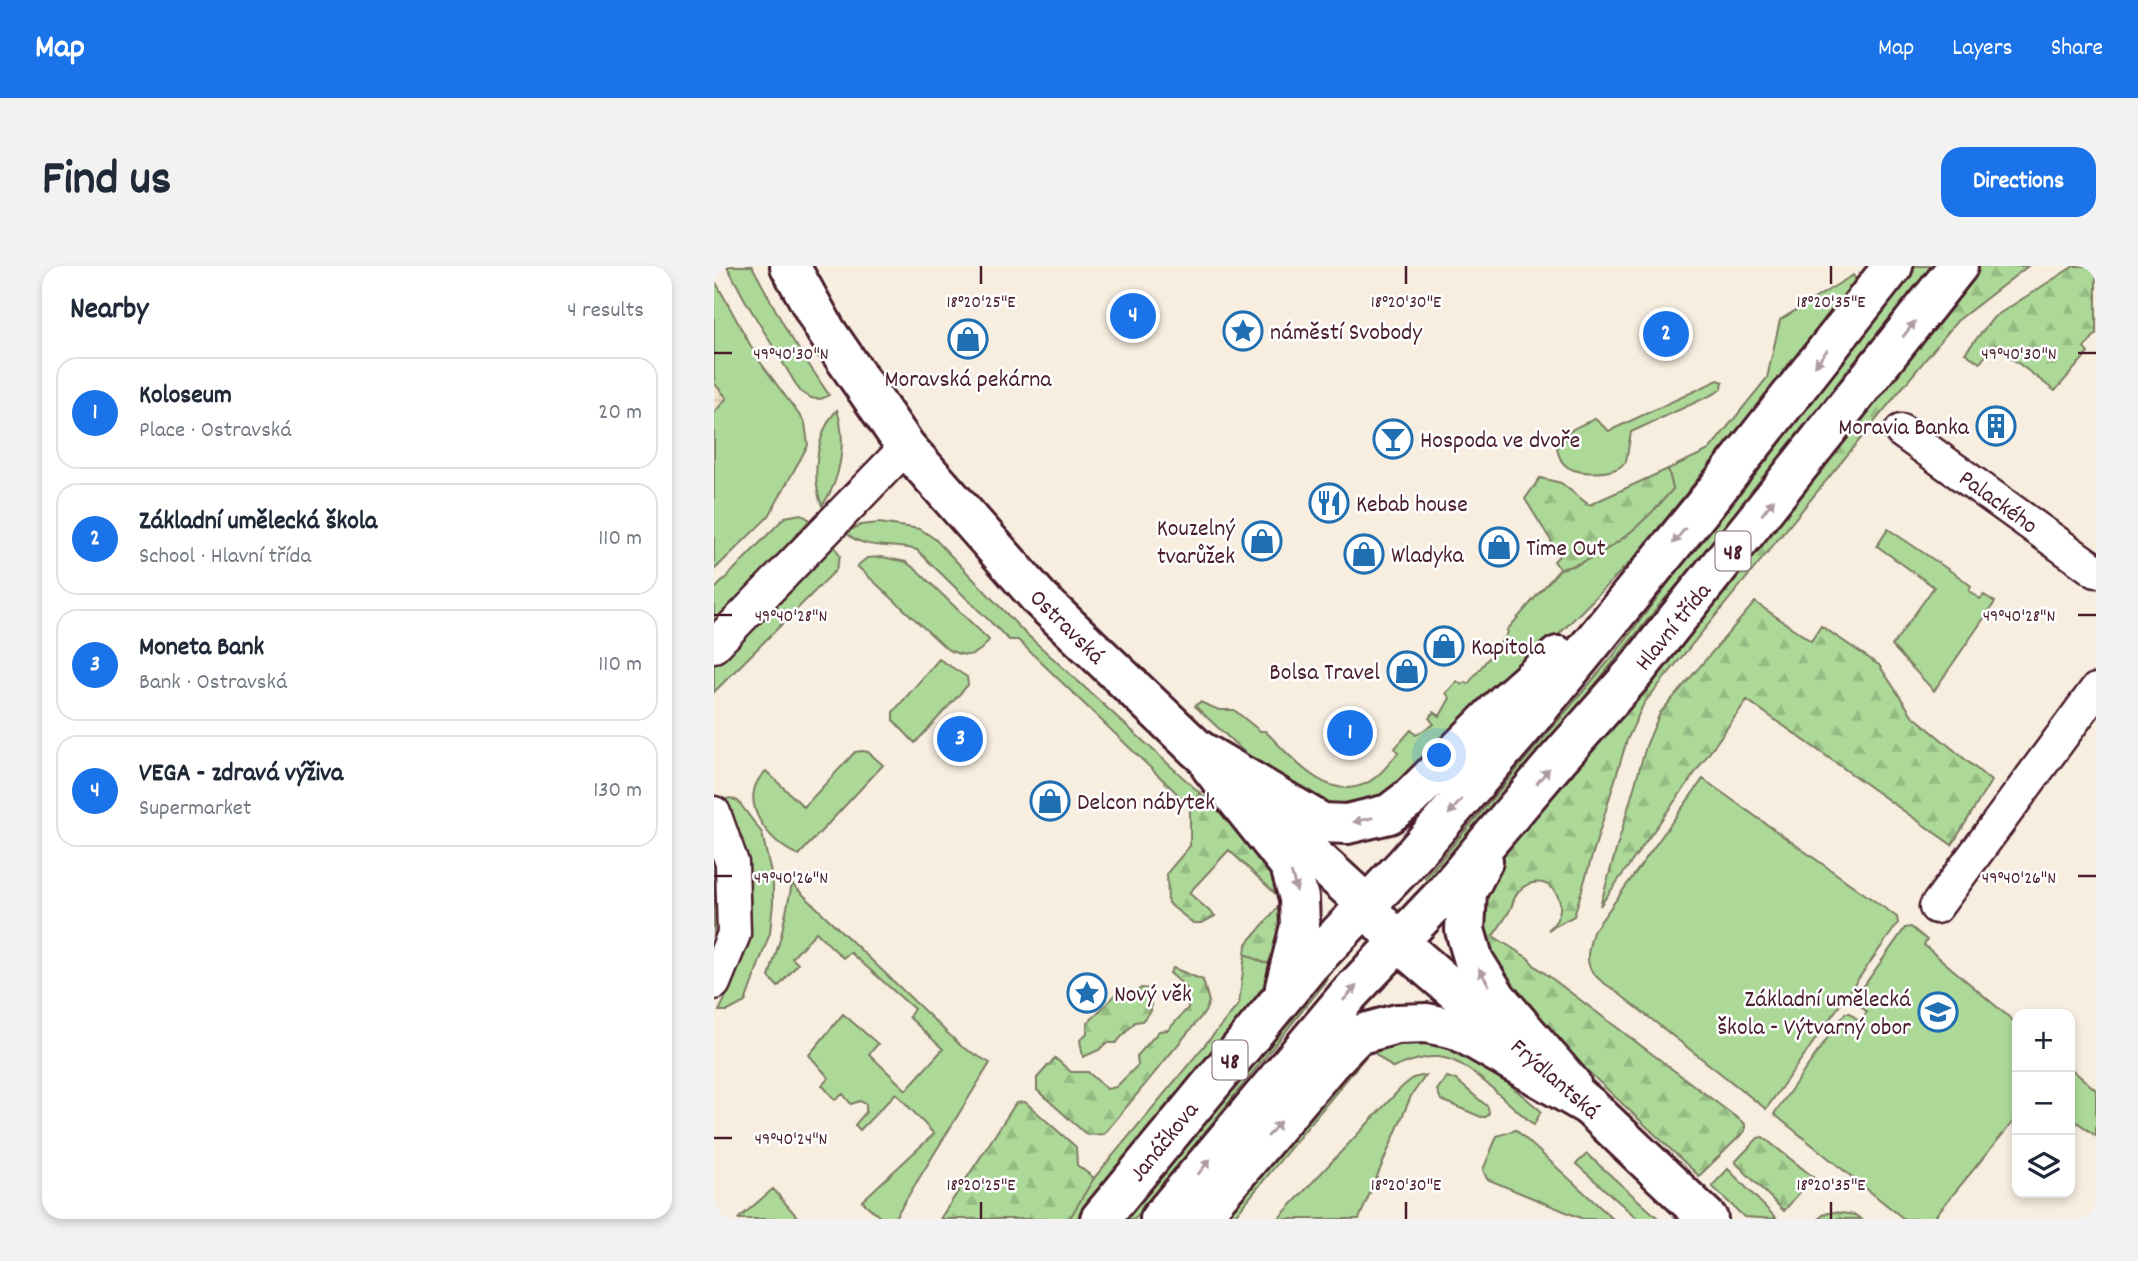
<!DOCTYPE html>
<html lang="en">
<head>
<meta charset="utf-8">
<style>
	:root { --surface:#fff; --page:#f2f2f3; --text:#1f2937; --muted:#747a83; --line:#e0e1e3; --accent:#1a73e8 }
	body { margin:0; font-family:Dekko,sans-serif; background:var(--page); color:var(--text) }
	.controls { position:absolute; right:21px; bottom:21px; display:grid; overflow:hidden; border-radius:14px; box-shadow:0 4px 10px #0003 }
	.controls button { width:63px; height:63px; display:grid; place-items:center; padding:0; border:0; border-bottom:2px solid var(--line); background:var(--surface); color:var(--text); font:35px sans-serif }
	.you { position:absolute; left:726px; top:490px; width:24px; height:24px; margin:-18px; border:5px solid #fff; border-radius:50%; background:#1a73e8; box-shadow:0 0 0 10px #1a73e833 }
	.badge { display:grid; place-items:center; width:46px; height:46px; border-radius:50%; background:var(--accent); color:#fff; font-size:23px; font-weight:700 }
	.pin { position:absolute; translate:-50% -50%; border:4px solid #fff; box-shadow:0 2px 7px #0006 }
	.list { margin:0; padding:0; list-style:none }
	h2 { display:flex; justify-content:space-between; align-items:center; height:91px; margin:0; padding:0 28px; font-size:30px }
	h2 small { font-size:23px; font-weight:400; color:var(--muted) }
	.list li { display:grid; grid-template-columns:46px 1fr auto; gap:21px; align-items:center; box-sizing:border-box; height:112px; margin:0 14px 14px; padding:0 14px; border:2px solid var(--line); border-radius:21px }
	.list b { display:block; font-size:26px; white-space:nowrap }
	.list p { margin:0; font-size:23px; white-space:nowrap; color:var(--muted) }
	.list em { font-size:23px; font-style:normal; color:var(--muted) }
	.icon { flex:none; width:38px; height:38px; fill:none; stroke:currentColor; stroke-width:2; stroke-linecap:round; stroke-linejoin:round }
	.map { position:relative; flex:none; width:1382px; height:953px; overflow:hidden; border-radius:21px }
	header { display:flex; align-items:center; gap:42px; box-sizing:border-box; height:98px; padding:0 35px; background:var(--accent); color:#fff }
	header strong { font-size:33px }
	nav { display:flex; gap:38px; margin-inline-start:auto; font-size:24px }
	.intro { display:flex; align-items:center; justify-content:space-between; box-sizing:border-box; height:168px; padding:0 42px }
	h1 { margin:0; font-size:49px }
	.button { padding:18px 32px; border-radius:21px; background:var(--accent); color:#fff; font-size:24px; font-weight:700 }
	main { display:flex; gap:42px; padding:0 42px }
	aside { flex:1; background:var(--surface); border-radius:21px; box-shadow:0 4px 10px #0003 }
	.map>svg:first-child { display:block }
	.industrial { fill:url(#industrial-grid) }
	.green { fill:#acd998; stroke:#7b7c62; stroke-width:2 }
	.forest { fill:url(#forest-firs); stroke:#7b7c62; stroke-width:2 }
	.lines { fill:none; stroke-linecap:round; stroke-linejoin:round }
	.street-casing { stroke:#4a1f2b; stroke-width:37 }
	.secondary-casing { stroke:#4a1f2b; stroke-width:44 }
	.primary-casing { stroke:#4a1f2b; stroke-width:44 }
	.street { stroke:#fff; stroke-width:32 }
	.secondary { stroke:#fff; stroke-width:38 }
	.primary { stroke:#fff; stroke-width:38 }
	.oneway { fill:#ae9aa0 }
	.ticks { fill:none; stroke:#4a1f2b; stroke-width:2.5 }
	.labels { text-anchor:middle; stroke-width:5; stroke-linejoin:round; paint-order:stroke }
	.shield { fill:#fff; stroke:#80626b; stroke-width:2 }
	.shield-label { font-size:23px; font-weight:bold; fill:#4a1f2b }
	.poi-label { font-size:24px; fill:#4a1f2b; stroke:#fff; text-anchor:start }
	.street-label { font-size:24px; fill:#4a1f2b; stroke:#fff }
	.ticks-label { font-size:18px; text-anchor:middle; fill:#4a1f2b; stroke:#fff; stroke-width:5; stroke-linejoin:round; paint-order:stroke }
</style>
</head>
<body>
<header>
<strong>Map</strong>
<nav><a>Map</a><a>Layers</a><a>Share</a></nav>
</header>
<div class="intro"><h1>Find us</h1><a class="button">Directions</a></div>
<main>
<aside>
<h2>Nearby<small>4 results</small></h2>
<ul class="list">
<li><span class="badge">1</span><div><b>Koloseum</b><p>Place · Ostravská</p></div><em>20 m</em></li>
<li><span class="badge">2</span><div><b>Základní umělecká škola</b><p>School · Hlavní třída</p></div><em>110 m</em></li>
<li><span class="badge">3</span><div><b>Moneta Bank</b><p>Bank · Ostravská</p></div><em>110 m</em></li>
<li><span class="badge">4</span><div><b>VEGA - zdravá výživa</b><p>Supermarket</p></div><em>130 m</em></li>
</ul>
</aside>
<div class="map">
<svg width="1382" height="953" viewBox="0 0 1382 953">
	<defs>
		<pattern id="industrial-grid" width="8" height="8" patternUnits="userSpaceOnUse" patternTransform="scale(1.75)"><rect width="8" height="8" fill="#f1e3cb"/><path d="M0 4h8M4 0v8" fill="none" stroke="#d0c2ae"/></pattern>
		<pattern id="forest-firs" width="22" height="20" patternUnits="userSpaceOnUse" patternTransform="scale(1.75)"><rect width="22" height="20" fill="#acd998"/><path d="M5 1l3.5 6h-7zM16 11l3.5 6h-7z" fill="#96ba83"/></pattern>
	</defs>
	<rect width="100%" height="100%" fill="#f7eee0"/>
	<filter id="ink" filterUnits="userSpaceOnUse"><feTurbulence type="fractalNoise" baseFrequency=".0143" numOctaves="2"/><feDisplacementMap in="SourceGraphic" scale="14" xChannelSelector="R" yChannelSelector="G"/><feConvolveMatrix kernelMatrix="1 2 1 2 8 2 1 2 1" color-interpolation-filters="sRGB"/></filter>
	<g filter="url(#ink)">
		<path class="industrial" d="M0 117 13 132 0 147Z"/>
		<path class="green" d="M13 0H38L74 67 115 129C105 136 95 133 86 125L31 34Z
			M1200 0H1222L1014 263 948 336 829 483 716 617H713L711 612 899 390 1004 251Z
			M1139 9 1143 15 922 290 784 430 684 527 638 547 576 529 481 440 486 436 505 444H520L546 465H551C579 492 619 545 662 511 670 505 677 495 684 487L681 482 697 464 702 469 720 458 715 452 720 446 726 450 736 432 732 427 743 415 748 419 751 416 754 418 794 367 793 364 846 303 863 299 911 271 959 223 954 203 995 184 1053 112 1066 54Z
			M0 13 44 93 91 157 94 179 55 250 0 304V147L13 132 0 117Z
			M1004 114 1009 116 1008 122 1002 127 917 166 912 196C908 199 906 202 902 203 889 208 860 209 850 198 846 194 844 187 843 182 851 164 864 160 881 153L895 165Z
			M123 144C133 175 127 214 108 240 97 212 102 167 123 144Z
			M87 248 96 254 0 356V324L71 251Z
			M165 257 206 263 221 273 308 364 486 527 476 540 304 374H295L203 284C180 277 148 285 132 266L147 259Z
			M1174 263 1247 312 1257 320 1255 325 1266 333 1270 329 1281 336 1220 425 1178 380 1220 321 1163 280Z
			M118 275 126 290 122 304 0 426V400Z
			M168 291 192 296 205 306 275 374C263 392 251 392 233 383L143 300 153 292Z
			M225 393 253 411 254 419 201 477 179 454V446Z
			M148 485 154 486 169 499 85 589C55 578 20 533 52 505L90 541 141 486Z
			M989 513 1183 651 1184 657 1052 843 899 723C871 706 870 697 879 666Z
			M16 532 24 535 48 567 59 616V637L56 667 31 736 14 745H5C28 699 47 645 30 594 24 575 15 557 7 539L10 534Z
			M78 618 248 781 276 797 180 953H168L148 935 220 868 182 827 146 864 141 859 152 846V838L146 835 137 838 129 828 121 834 108 819 115 812 95 789 129 748 164 778 155 788 192 824 229 783 195 751 200 743 136 686 129 692 102 666 78 692 84 698 64 721 55 711 67 670Z
			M1197 661 1213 674 1210 679 1303 758V851L1222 949 1226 953H1190L1060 848 1131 747H1136L1146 756 1153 746 1144 738 1142 731 1191 662Z
			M531 688 550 697 567 696 513 770 363 953H353L380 912 525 738Z
			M611 709 613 714 421 953H406Z
			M664 775 730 777 788 812 827 845 820 859C806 847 792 835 778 822 741 790 726 782 679 802L657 784 518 953H494Z
			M1356 802 1382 824V870L1356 851Z
			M712 809 697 830 645 953H564L688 821 699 812Z
			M733 811 742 814 774 841 775 847 772 851H767L727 834 723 824Z
			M802 864 899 953H869L773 913 769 904 783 870Z
			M873 888 945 953H924L862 898Z
			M1014 903 1063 953 1030 951 998 920Z
			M59 923 85 953H24Z"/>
		<path class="forest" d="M1266 0H1314L1243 55 930 437 913 474 860 650 834 664C864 639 832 601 807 623 800 628 800 635 797 642 792 652 785 661 779 670L814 692 820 699 1031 858V865L985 910 789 725 763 637 778 600 972 369 1225 57Z
			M1360 0H1382V68L1370 82 1374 87 1341 125 1280 79 1266 97 1251 87 1280 51Z
			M954 203 959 223C929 259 892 293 846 303L840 295 846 289 811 233 826 212 847 217 875 239Z
			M1041 336 1097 375 1107 360 1165 399 1198 449 1277 515 1238 579 1033 434 886 640 932 480 946 447Z
			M486 527 566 604 570 613 567 696 550 697 531 688 532 679 569 635 515 584 475 627 501 650 488 657H479L454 637 453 607 476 580V540Z
			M0 597C8 625 7 654 0 683Z
			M459 702 489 714 495 736 491 746 390 868 373 869 323 824V812L341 792 357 806H374L393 823 402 821 424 799 423 790 445 765 454 764 474 742 472 721 456 707Z
			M427 722 437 723V745L428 755 421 756 402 777H392L385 784 369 791 366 774 373 767V758L403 727 418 729Z
			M311 836 362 881 363 899 380 912 357 950 353 953H226L302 837Z
			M1049 871 1099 911 1070 945 1021 896 1044 872Z
			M1120 946 1141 949 1147 953H1105L1110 948Z"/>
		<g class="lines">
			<g class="street-casing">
				<path id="street" d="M1187 165 1382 305
					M0 380 192 181
					M0 547 18 597 20 668 0 717
					M1222 641 1382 424"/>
			</g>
			<g class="secondary-casing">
				<path id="secondary" d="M76 0 112 65 192 181 327 334 483 483 639 626 684 676 875 840 994 953"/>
			</g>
			<g class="primary-casing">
				<path id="primary" d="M483 483 608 557 633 558 675 548 696 532 793 435 844 390
					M497 501 576 600 585 632 586 660 571 721
					M769 595 753 626 751 664 760 695 783 732 857 818
					M386 953 597 697 691 599 807 464 989 241 1179 0
					M446 953 635 728 728 630 843 494 920 407 1244 0
					M484 953 616 797 643 769 683 758 712 757 742 763 875 840"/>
			</g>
			<use href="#street" class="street"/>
			<use href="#secondary" class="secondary"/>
			<use href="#primary" class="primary"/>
		</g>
		<defs><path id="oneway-solid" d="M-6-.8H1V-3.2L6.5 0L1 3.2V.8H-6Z" transform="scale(1.75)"/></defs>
		<g class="oneway">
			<use href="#oneway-solid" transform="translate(1195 63) rotate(-52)"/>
			<use href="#oneway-solid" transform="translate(1107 92) rotate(128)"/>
			<use href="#oneway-solid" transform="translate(1054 241) rotate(-52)"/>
			<use href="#oneway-solid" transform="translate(965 270) rotate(129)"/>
			<use href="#oneway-solid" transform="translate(829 510) rotate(-50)"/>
			<use href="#oneway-solid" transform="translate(741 541) rotate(131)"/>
			<use href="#oneway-solid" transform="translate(649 554) rotate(167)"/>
			<use href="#oneway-solid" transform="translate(580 616) rotate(74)"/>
			<use href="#oneway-solid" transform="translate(770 711) rotate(-121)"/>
			<use href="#oneway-solid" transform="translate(636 727) rotate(-48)"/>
			<use href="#oneway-solid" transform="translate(560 863) rotate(-50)"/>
			<use href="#oneway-solid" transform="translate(490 901) rotate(-50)"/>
		</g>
	</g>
	<path class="ticks" d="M267 0V18M692 0V18M1117 0V18M0 87H18M1364 87H1382M0 349H18M1364 349H1382M0 610H18M1364 610H1382M0 872H18M267 936V953M692 936V953M1117 936V953"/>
	<defs>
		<g id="sight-ring" transform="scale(2.0125)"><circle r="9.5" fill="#fff" stroke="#1f6fb2" stroke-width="1.5"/><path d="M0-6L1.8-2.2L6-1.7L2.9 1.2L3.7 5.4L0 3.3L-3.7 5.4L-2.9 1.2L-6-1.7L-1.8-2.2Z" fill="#1f6fb2"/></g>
		<g id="shop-ring" transform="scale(2.0125)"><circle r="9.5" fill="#fff" stroke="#1f6fb2" stroke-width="1.5"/><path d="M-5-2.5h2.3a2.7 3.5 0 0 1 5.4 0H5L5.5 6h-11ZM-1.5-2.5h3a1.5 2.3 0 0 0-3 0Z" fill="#1f6fb2"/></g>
		<g id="building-ring" transform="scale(2.0125)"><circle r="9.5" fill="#fff" stroke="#1f6fb2" stroke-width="1.5"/><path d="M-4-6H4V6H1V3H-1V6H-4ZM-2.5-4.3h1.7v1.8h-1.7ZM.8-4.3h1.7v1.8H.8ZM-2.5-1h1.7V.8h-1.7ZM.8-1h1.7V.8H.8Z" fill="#1f6fb2"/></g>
		<g id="bar-ring" transform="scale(2.0125)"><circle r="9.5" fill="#fff" stroke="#1f6fb2" stroke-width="1.5"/><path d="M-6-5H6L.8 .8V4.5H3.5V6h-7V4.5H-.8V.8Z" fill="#1f6fb2"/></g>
		<g id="restaurant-ring" transform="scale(2.0125)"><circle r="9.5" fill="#fff" stroke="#1f6fb2" stroke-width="1.5"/><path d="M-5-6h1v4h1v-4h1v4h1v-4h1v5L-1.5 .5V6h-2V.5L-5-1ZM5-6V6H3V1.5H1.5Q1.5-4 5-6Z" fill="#1f6fb2"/></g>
		<g id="school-ring" transform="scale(2.0125)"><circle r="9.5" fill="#fff" stroke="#1f6fb2" stroke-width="1.5"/><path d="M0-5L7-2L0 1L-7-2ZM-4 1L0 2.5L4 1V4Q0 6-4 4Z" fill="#1f6fb2"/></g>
	</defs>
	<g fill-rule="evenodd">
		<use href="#sight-ring" x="529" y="65"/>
		<use href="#shop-ring" x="254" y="73"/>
		<use href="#building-ring" x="1282" y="160"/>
		<use href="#bar-ring" x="679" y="173"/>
		<use href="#restaurant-ring" x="615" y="237"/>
		<use href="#shop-ring" x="548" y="275"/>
		<use href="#shop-ring" x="785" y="281"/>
		<use href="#shop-ring" x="650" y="288"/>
		<use href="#shop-ring" x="730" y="380"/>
		<use href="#shop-ring" x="693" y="405"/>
		<use href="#shop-ring" x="336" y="535"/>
		<use href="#sight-ring" x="373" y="727"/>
		<use href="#school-ring" x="1224" y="746"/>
	</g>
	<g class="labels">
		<g class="shield">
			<rect x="1001.5" y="265.5" width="35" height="39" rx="5"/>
			<rect x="498.5" y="774.5" width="35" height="39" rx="5"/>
		</g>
		<g class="shield-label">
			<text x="1019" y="293">48</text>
			<text x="516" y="802">48</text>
		</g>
		<g class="poi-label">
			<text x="556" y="73">náměstí Svobody</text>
			<text x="254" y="120" text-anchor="middle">Moravská pekárna</text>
			<text x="1255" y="168" text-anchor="end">Moravia Banka</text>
			<text x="706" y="181">Hospoda ve dvoře</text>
			<text x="642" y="245">Kebab house</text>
			<text x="521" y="269" text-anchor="end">Kouzelný<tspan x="521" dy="28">tvarůžek</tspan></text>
			<text x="812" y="289">Time Out</text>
			<text x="677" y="296">Wladyka</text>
			<text x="757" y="388">Kapitola</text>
			<text x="666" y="413" text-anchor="end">Bolsa Travel</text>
			<text x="363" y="543">Delcon nábytek</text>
			<text x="400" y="735">Nový věk</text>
			<text x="1197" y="740" text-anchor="end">Základní umělecká<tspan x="1197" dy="28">škola - Výtvarný obor</tspan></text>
		</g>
		<g class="street-label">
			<text transform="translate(1285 235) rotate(36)" y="8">Palackého</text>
			<text transform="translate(354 360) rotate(45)" y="8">Ostravská</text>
			<text transform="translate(958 360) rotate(-51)" y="8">Hlavní třída</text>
			<text transform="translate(842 812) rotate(41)" y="8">Frýdlantská</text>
			<text transform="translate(449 875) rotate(-51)" y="8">Janáčkova</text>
		</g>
	</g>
	<g class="ticks-label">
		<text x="267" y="41">18°20'25"E</text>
		<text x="692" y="41">18°20'30"E</text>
		<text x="1117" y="41">18°20'35"E</text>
		<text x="77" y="93">49°40'30"N</text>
		<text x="1305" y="93">49°40'30"N</text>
		<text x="77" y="355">49°40'28"N</text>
		<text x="1305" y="355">49°40'28"N</text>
		<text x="77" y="617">49°40'26"N</text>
		<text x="1305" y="617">49°40'26"N</text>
		<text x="77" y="878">49°40'24"N</text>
		<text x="267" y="924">18°20'25"E</text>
		<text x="692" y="924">18°20'30"E</text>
		<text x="1117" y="924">18°20'35"E</text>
	</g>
</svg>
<div class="controls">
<button>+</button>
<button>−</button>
<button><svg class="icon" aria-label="layers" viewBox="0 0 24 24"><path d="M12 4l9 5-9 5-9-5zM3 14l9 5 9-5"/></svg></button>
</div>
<div class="you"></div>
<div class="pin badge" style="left:636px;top:467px">1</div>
<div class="pin badge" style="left:952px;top:68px">2</div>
<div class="pin badge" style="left:246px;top:473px">3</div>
<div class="pin badge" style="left:419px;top:50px">4</div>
</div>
</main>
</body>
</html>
